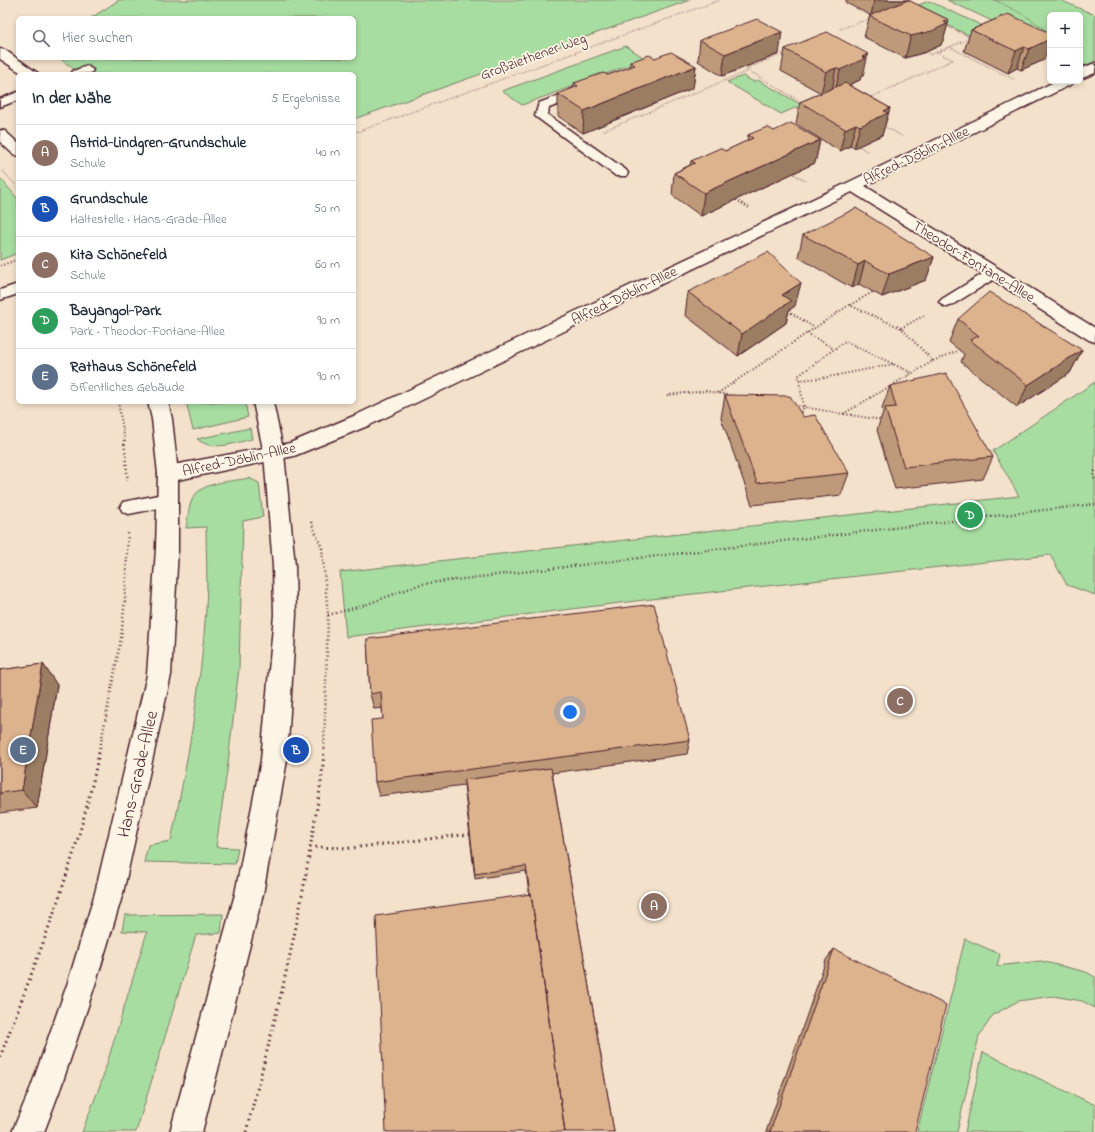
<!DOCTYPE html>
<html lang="de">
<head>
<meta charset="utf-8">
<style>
	:root { --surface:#fff; --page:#f6f6f7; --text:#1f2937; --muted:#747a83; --line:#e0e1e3; --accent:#111827 }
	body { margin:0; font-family:"Indie Flower",sans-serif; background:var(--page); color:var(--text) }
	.controls { position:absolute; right:12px; top:12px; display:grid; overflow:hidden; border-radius:6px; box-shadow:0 2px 6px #0003 }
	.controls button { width:36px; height:36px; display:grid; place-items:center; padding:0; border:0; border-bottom:1px solid var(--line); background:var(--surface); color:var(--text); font:20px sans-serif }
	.you { position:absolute; left:570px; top:712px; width:14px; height:14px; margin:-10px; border:3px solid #fff; border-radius:50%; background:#1a73e8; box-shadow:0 0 0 6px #1a73e833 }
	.badge { display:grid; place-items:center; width:26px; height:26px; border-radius:50%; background:var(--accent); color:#fff; font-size:13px; font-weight:700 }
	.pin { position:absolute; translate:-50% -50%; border:2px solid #fff; box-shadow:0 1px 4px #0006 }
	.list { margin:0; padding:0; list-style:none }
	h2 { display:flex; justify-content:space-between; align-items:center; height:52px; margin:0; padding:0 16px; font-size:17px }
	h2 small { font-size:13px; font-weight:400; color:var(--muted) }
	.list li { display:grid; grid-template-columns:26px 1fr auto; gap:12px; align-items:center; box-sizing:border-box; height:56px; padding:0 16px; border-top:1px solid var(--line) }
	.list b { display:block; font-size:15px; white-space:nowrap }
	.list p { margin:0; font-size:13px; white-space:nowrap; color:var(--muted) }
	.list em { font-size:13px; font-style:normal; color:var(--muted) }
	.icon { flex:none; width:22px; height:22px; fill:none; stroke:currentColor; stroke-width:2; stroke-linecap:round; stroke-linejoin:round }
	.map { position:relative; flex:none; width:1095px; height:1132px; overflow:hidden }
	.search { position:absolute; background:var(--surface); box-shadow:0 2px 6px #0003; left:16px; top:16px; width:340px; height:44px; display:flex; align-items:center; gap:10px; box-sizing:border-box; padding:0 14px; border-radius:6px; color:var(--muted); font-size:15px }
	.panel { position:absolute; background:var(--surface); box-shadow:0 2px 6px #0003; left:16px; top:72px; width:340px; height:332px; border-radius:6px }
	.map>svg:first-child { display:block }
	.green { fill:#a7dda1; stroke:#787e66 }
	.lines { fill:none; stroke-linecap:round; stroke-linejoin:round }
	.lane-casing { stroke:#4a1f2b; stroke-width:3 }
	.street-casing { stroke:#4a1f2b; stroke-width:3 }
	.secondary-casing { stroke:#4a1f2b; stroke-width:3 }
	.path-far3 { stroke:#4a1f2b; stroke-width:1.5; stroke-dasharray:0.5 2; stroke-linecap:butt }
	.path-far2 { stroke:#4a1f2b; stroke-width:2; stroke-dasharray:1 2.5; stroke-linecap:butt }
	.path-far1 { stroke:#4a1f2b; stroke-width:2.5; stroke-dasharray:1 3; stroke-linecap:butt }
	.path { stroke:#4a1f2b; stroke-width:3; stroke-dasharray:1.5 4; stroke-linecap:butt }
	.lane { fill:#fcf5e5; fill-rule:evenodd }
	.street { fill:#fcf5e5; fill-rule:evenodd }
	.secondary { fill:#fcf5e5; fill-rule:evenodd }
	.wall { fill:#be9a7a; stroke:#4a1f2b }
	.shaded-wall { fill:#9b7d63; stroke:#4a1f2b }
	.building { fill:#ddb38e; stroke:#4a1f2b }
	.labels { text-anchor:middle; stroke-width:3.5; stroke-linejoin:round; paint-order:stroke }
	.far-street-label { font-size:15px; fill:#4a1f2b; stroke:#fcf5e5 }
	.street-label { font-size:18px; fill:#4a1f2b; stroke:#fcf5e5 }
</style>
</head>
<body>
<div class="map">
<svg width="1095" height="1132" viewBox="0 0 1095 1132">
	<rect width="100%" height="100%" fill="#f3e1cb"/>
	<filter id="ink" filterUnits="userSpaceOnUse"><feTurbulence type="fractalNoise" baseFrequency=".025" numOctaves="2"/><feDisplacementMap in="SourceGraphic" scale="8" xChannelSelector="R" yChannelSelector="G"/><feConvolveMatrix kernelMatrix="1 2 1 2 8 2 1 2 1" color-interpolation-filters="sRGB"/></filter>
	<g filter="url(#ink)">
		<path class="green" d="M119 0H690L354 119V74H81L59 58H354V18H91Z
			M947 0H1060L1095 15V70L1080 63V15H1050V48Z
			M929 1 985 27 968 35 922 13 916 6Z
			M626 46 646 59 522 105 502 91Z
			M743 76 754 82 758 80 802 105 781 114 727 82Z
			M0 178 18 199V253L0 260Z
			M1095 382V595L1067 585 1050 555 684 595 346 637 340 572 1019 496 993 451Z
			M186 402H245L248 417 193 430Z
			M250 428 252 439C234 443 213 452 197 439Z
			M249 478 259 483 263 517 243 521 239 668 227 771 216 847 238 848 235 864 144 862 148 845 171 841C187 765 201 687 206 609 208 582 206 554 206 527L186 528C188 519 188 508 192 500 200 481 231 482 249 478Z
			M223 914 221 933 196 935 136 1132H82L101 1083 147 932 122 931 125 915Z
			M965 939 1000 954 997 966 1041 961 1086 972 1095 977V1008L1082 1001 1053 996 1018 1001 993 1015 979 1036 957 1132H917Z
			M983 1052 1095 1105V1132H965Z"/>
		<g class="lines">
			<g class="lane-casing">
				<path id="lane" d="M87 66 93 70 91 73 71 74 73 71Z
					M582 87 586 88 588 91 586 94 549 108 548 115 626 170 628 173 626 176H616L535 116 539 103Z
					M18 92V100L0 107V99Z
					M994 268 999 270 1001 273 999 276 952 305 947 307 942 305 939 302 942 299 989 270Z
					M18 284V294L0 300V290Z
					M168 493 174 495 177 500 174 505 129 514 123 512 120 507 123 502Z"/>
			</g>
			<g class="street-casing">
				<path id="street" d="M1095 63V73L1080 79V69Z
					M1056 81H1074L1072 84 865 186 1095 328V342L1089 340 852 192 370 425 294 456 168 482 161 479 158 474 161 469 168 466 290 443 356 415 847 183Z"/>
			</g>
			<g class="secondary-casing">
				<path id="secondary" d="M0 49 5 50 39 74H23L0 59Z
					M0 130 5 131 18 143V156L13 154 0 142Z
					M148 402H168L172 419 178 474V549L171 675 123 893 96 982 61 1087 44 1132H12L31 1087 68 982 95 893 147 675 156 549 158 474 152 419Z
					M253 402H273L284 454 295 566 296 615 287 760 263 894 202 1132H170L235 894 261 760 274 615 273 566 264 454Z"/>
			</g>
			<path class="path-far3" d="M995 0 1026 16 1050 33
				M945 25 971 38 950 47 1015 80
				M840 29 871 18
				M787 52 746 69 803 103
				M926 52 931 55 937 52
				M869 98 953 60 937 52 950 47
				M882 125 902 136
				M603 131 748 71
				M354 133 720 0
				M858 146 869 152
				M3 171 18 188
				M792 173 806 181"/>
			<path class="path-far2" d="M736 200 751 209
				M0 266 18 259
				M850 305 873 292
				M788 311 815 328
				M901 328 925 315
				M807 333 834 349
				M933 361 960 350
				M799 380 823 378 894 364
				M718 393 849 305 901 328 933 361 843 414 793 405
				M667 395 706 391 735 396
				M118 402 125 441
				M844 414 882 420
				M799 415 804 407 798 376 845 341 912 373"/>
			<path class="path-far1" d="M124 440 128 483
				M1095 471 1093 474 1095 481
				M311 522 322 548 328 615 324 748
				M328 615 365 605 421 584 1095 504
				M100 748 121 638 125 599 128 532"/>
			<path class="path" d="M310 847 351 848 470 834
				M0 1057C38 956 80 854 100 747
				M246 1132C271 1036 296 942 311 843 316 811 323 780 324 747"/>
			<use href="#lane" class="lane"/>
			<use href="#street" class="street"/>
			<use href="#secondary" class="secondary"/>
		</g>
		<path class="wall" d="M846 0H910L909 1 949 20 943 41 942 42 941 45 926 52 905 58 864 37 870 15 846 3Z
			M1008 14 1044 60 1021 70 1017 68 1008 73 964 51 971 30Z
			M700 40 779 54 722 76 698 61Z
			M785 49 863 76H861L860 80 849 85 890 108 882 135 854 148 850 146 840 151 796 124 800 102 821 93 781 71Z
			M655 58 696 66 693 88 583 133 558 116V94L574 87V83L608 75 630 67V62Z
			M774 131 820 140 815 163 701 216 672 195 674 173 690 165 691 161 725 151 747 141 748 135Z
			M803 235 934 257 926 280 882 297 859 284 852 288 798 257Z
			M688 292 795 306 789 310 786 323 738 356 685 315Z
			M958 319 1082 350 1070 373 1017 407 961 362 964 354 949 342Z
			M890 386 993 457 983 479 895 489 877 430 883 412 882 408Z
			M725 395 803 417 849 473 841 495 752 505 721 418Z
			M367 639 690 740 687 754 552 773 614 1132 529 894 526 871 475 879 464 785 379 796 375 782 383 719 382 708 374 709 370 694Z
			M43 664 57 685 37 808 0 813V670Z
			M834 949 915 1132H766L826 960Z"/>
		<path class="shaded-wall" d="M874 0H910L871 16Z
			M949 20 943 41 942 42 941 45 926 52 905 58 911 36Z
			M782 32 779 54 722 76 725 54Z
			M1050 36V44L1044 60 1021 70 1029 49Z
			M1024 47 1017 68 1008 73 1016 51Z
			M868 54 863 76H861L860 80 835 91 840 70 862 57Z
			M696 66 693 88 583 133 584 111Z
			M836 68 832 90 821 94 826 72Z
			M890 108 882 135 854 148 860 126 884 111Z
			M856 124 850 146 840 151 845 129Z
			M820 140 815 163 701 216 704 193Z
			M934 257 926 280 882 297 889 274Z
			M865 261 859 284 852 288 858 265Z
			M801 283 795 306 789 310 786 323 738 356 742 334 782 295Z
			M1082 350 1070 373 1017 407 1028 385Z
			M43 664 57 685 37 808 22 790Z"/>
		<path class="building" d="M908 0 949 20 944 22 947 24 932 31 911 36 869 16Z
			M1008 14 1050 33V36L1048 37H1050V39L1029 49 1024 47 1016 51 971 30Z
			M757 19 782 32 725 54 700 40Z
			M827 32 868 54 862 57 866 58 840 70 836 68 826 72 785 49Z
			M671 52 696 66 584 111 558 94 578 86 574 83 603 73 608 75 635 65 630 62 649 55 655 58Z
			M845 83 890 108 884 111 888 113 860 126 856 124 845 129 800 102Z
			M791 123 820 140 704 193 674 173 695 163 691 161 720 148 725 151 753 138 748 135 767 127 774 131Z
			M856 208 934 257 889 274 865 261 858 265 803 235Z
			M768 252 801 283 782 295 791 301 742 334 688 292Z
			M989 292 1082 350 1028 385 970 340 979 336 958 319Z
			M946 373 993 457 904 467 885 408 896 407 890 386Z
			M725 395 790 396 803 417 815 415 849 473 757 483Z
			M654 604 690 740 375 782 371 720 383 719 381 692 370 694 367 639Z
			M43 664 22 790 0 793V670Z
			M551 768 614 1132H565L531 894H530L526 866 475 874 464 780Z
			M531 894 565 1132H386L376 916Z
			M834 949 946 1005 915 1132H770Z"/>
	</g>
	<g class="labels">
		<g class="far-street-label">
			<text transform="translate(533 56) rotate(-20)" y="5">Großziethener Weg</text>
			<text transform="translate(916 155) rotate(-26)" y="5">Alfred-Döblin-Allee</text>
			<text transform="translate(974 261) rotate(32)" y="5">Theodor-Fontane-Allee</text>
			<text transform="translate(624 295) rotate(-26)" y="5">Alfred-Döblin-Allee</text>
			<text transform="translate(239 459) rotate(-12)" y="5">Alfred-Döblin-Allee</text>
		</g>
		<g class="street-label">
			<text transform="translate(137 774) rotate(-77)" y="6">Hans-Grade-Allee</text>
		</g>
	</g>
</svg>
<div class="controls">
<button>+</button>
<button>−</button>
</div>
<div class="you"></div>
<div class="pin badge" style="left:654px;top:906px;background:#8d6e63">A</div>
<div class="pin badge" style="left:296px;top:750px;background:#1a4fb4">B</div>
<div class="pin badge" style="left:900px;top:701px;background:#8d6e63">C</div>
<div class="pin badge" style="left:970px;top:515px;background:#2e9e5b">D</div>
<div class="pin badge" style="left:23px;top:750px;background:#5c6f8a">E</div>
<div class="search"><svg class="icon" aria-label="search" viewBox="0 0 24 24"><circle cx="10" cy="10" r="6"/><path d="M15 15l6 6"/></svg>Hier suchen</div>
<section class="panel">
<h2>In der Nähe<small>5 Ergebnisse</small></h2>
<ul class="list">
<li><span class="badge" style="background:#8d6e63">A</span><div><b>Astrid-Lindgren-Grundschule</b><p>Schule</p></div><em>40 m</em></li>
<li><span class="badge" style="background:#1a4fb4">B</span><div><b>Grundschule</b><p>Haltestelle · Hans-Grade-Allee</p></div><em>50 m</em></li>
<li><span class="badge" style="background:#8d6e63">C</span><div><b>Kita Schönefeld</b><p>Schule</p></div><em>60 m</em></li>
<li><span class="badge" style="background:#2e9e5b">D</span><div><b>Bayangol-Park</b><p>Park · Theodor-Fontane-Allee</p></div><em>90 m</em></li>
<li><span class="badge" style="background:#5c6f8a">E</span><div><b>Rathaus Schönefeld</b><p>Öffentliches Gebäude</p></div><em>90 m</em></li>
</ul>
</section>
</div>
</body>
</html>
